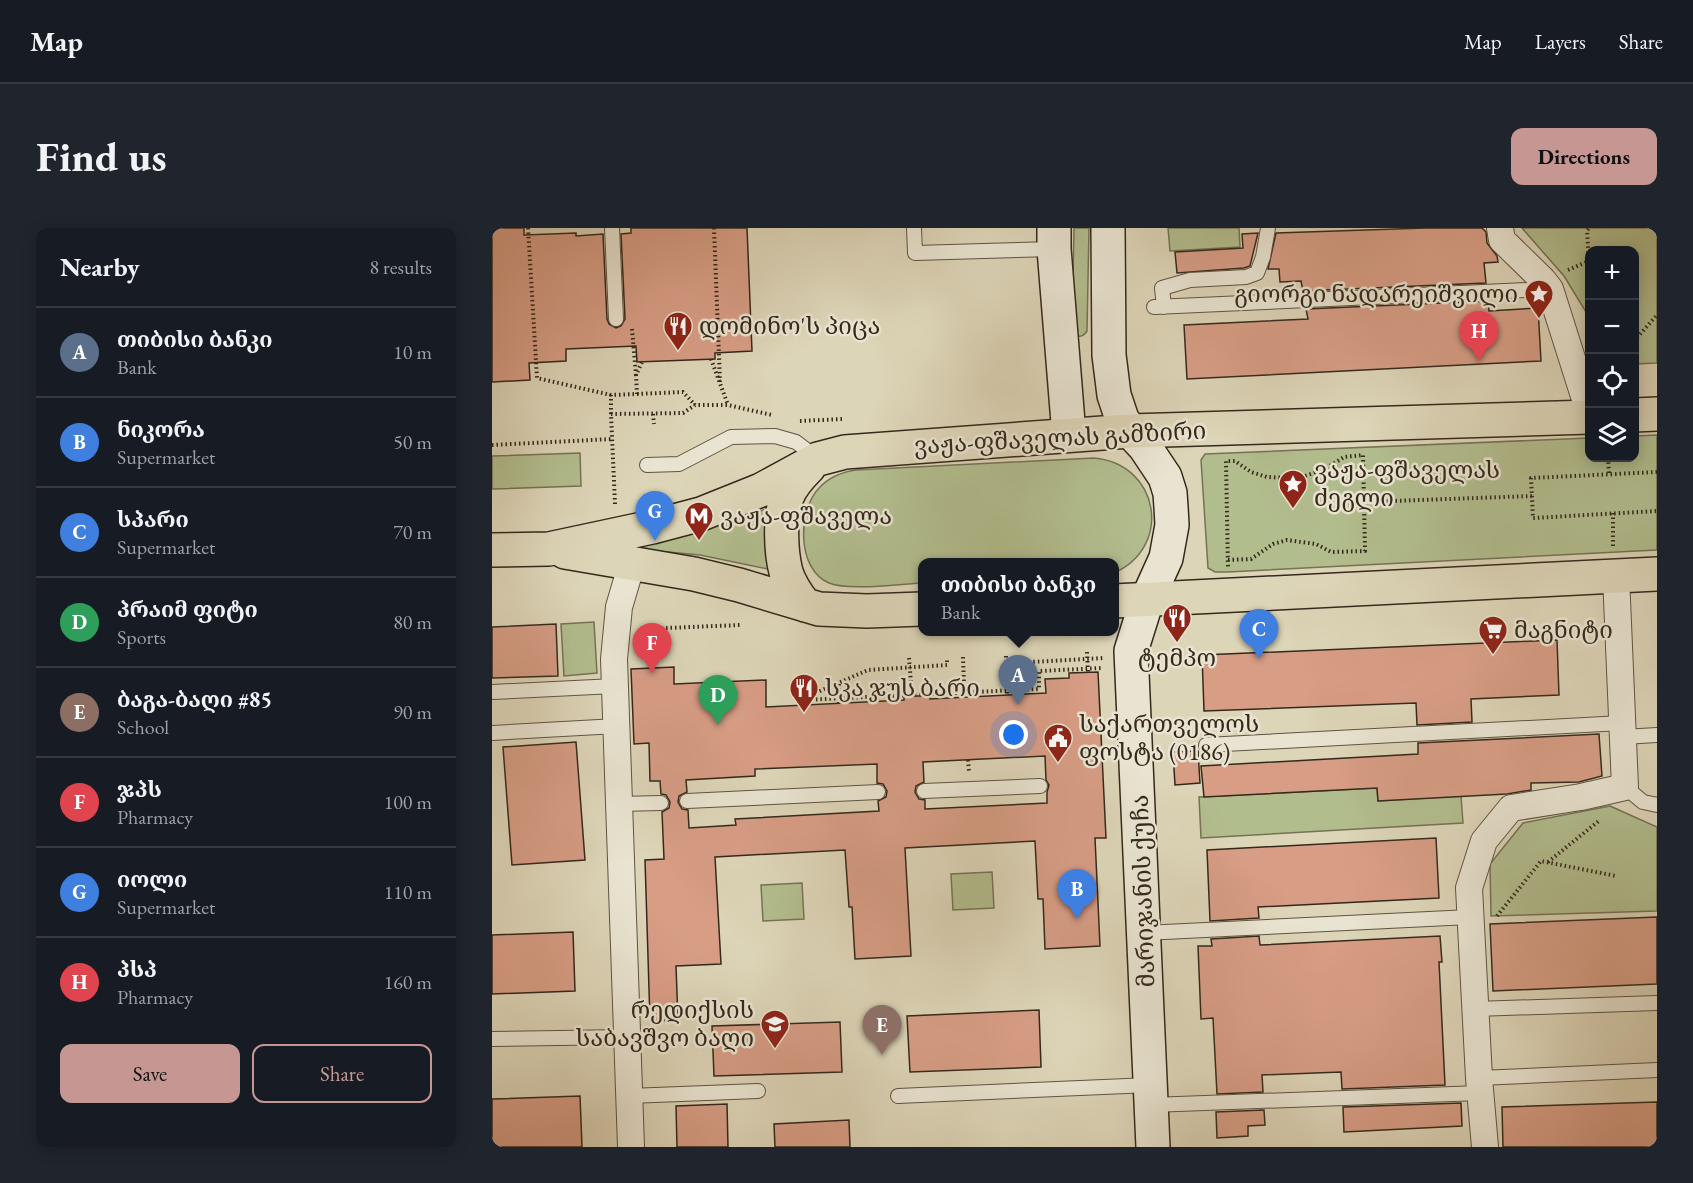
<!DOCTYPE html>
<html lang="en">
<head>
<meta charset="utf-8">
<style>
	:root { --surface:#171b24; --page:#20242c; --text:#f1f3f6; --muted:#9ea1a6; --line:#363941; --accent:#c59692 }
	body { margin:0; font-family:"EB Garamond","Noto Serif Georgian",serif; background:var(--page); color:var(--text) }
	.controls { position:absolute; right:18px; top:18px; display:grid; overflow:hidden; border-radius:12px; box-shadow:0 3px 15px #0003 }
	.controls button { width:54px; height:54px; display:grid; place-items:center; padding:0; border:0; border-bottom:2px solid var(--line); background:var(--surface); color:var(--text); font:30px sans-serif }
	.you { position:absolute; left:522px; top:507px; width:21px; height:21px; margin:-15px; border:4px solid #fff; border-radius:50%; background:#1a73e8; box-shadow:0 0 0 9px #1a73e833 }
	.badge { display:grid; place-items:center; width:39px; height:39px; border-radius:50%; background:var(--accent); color:#fff; font-size:20px; font-weight:700 }
	.pin { position:absolute; translate:-50% -50px; filter:drop-shadow(0 2px 3px #0008) }
	.pin::after { content:''; position:absolute; top:32px; width:21px; height:18px; background:inherit; clip-path:polygon(0 0,100% 0,50% 100%) }
	.popup { position:absolute; left:426px; top:330px; width:201px; height:78px; box-sizing:border-box; display:grid; place-content:center; border-radius:12px; background:var(--surface); filter:drop-shadow(0 2px 4px #0005); font-size:20px; white-space:nowrap; color:var(--muted) }
	.popup b { font-size:22px; color:var(--text) }
	.popup::after { content:''; position:absolute; left:50%; top:100%; margin-left:-12px; border:12px solid transparent; border-top-color:var(--surface) }
	.list { margin:0; padding:0; list-style:none }
	h2 { display:flex; justify-content:space-between; align-items:center; height:78px; margin:0; padding:0 24px; font-size:26px }
	h2 small { font-size:20px; font-weight:400; color:var(--muted) }
	.list li { display:grid; grid-template-columns:39px 1fr auto; gap:18px; align-items:center; box-sizing:border-box; height:90px; padding:0 24px; border-top:2px solid var(--line) }
	.list b { display:block; font-size:22px; white-space:nowrap }
	.list p { margin:0; font-size:20px; white-space:nowrap; color:var(--muted) }
	.list em { font-size:20px; font-style:normal; color:var(--muted) }
	.actions { display:flex; gap:12px; padding:18px 24px }
	.actions a { flex:1; padding:14px 0; border:2px solid var(--accent); border-radius:12px; text-align:center; font-size:21px; color:var(--accent) }
	.actions .main { background:var(--accent); color:#111 }
	.icon { flex:none; width:33px; height:33px; fill:none; stroke:currentColor; stroke-width:2; stroke-linecap:round; stroke-linejoin:round }
	.map { position:relative; flex:none; width:1165px; height:919px; overflow:hidden; border-radius:12px }
	header { display:flex; align-items:center; gap:36px; box-sizing:border-box; height:84px; padding:0 30px; background:var(--surface); border-bottom:2px solid var(--line) }
	header strong { font-size:28px }
	nav { display:flex; gap:33px; margin-inline-start:auto; font-size:21px }
	.intro { display:flex; align-items:center; justify-content:space-between; box-sizing:border-box; height:144px; padding:0 36px }
	h1 { margin:0; font-size:42px }
	.button { padding:15px 27px; border-radius:12px; background:var(--accent); color:#111; font-size:21px; font-weight:700 }
	main { display:flex; gap:36px; padding:0 36px }
	aside { flex:1; background:var(--surface); border-radius:12px; box-shadow:0 3px 15px #0003 }
	.map>svg:first-child { display:block }
	.green { fill:#b2bd8e; stroke:#747355; stroke-width:1.5 }
	.building { fill:#d79d85; stroke:#35291c; stroke-width:1.5; fill-rule:evenodd }
	.lines { fill:none; stroke-linecap:round; stroke-linejoin:round }
	.lane-casing { stroke:#5f5443; stroke-width:16 }
	.street-casing { stroke:#5f5443; stroke-width:28 }
	.secondary-casing { stroke:#35291c; stroke-width:36 }
	.primary-casing { stroke:#35291c; stroke-width:36 }
	.path { stroke:#35291c; stroke-width:4; stroke-dasharray:1.5 3; stroke-linecap:butt }
	.lane { stroke:#e9e4d1; stroke-width:14 }
	.street { stroke:#e9e4d1; stroke-width:26 }
	.secondary { stroke:#e9e4d1; stroke-width:33 }
	.primary { stroke:#ddd5b8; stroke-width:33 }
	.labels { text-anchor:middle; stroke-width:5; stroke-linejoin:round; paint-order:stroke }
	.poi-label { font-size:24px; fill:#35291c; stroke:#e9e4d1; text-anchor:start }
	.street-label { font-size:24px; fill:#35291c; stroke:#e9e4d1 }
</style>
</head>
<body>
<header>
<strong>Map</strong>
<nav><a>Map</a><a>Layers</a><a>Share</a></nav>
</header>
<div class="intro"><h1>Find us</h1><a class="button">Directions</a></div>
<main>
<aside>
<h2>Nearby<small>8 results</small></h2>
<ul class="list">
<li><span class="badge" style="background:#5c6f8a">A</span><div><b>თიბისი ბანკი</b><p>Bank</p></div><em>10 m</em></li>
<li><span class="badge" style="background:#3f7fe0">B</span><div><b>ნიკორა</b><p>Supermarket</p></div><em>50 m</em></li>
<li><span class="badge" style="background:#3f7fe0">C</span><div><b>სპარი</b><p>Supermarket</p></div><em>70 m</em></li>
<li><span class="badge" style="background:#2e9e5b">D</span><div><b>პრაიმ ფიტი</b><p>Sports</p></div><em>80 m</em></li>
<li><span class="badge" style="background:#8d6e63">E</span><div><b>ბაგა-ბაღი #85</b><p>School</p></div><em>90 m</em></li>
<li><span class="badge" style="background:#e0444e">F</span><div><b>ჯპს</b><p>Pharmacy</p></div><em>100 m</em></li>
<li><span class="badge" style="background:#3f7fe0">G</span><div><b>იოლი</b><p>Supermarket</p></div><em>110 m</em></li>
<li><span class="badge" style="background:#e0444e">H</span><div><b>პსპ</b><p>Pharmacy</p></div><em>160 m</em></li>
</ul>
<div class="actions"><a class="main">Save</a><a>Share</a></div>
</aside>
<div class="map">
<svg width="1165" height="919" viewBox="0 0 1165 919">
	<rect width="100%" height="100%" fill="#ddd5b8"/>
	<filter id="stains"><feTurbulence type="fractalNoise" baseFrequency=".00333" numOctaves="4"/><feColorMatrix values="0 0 0 0 .2 0 0 0 0 .09 0 0 0 0 .02 0 0 0 .5 -.17"/></filter>
	<radialGradient id="worn" r=".72"><stop offset=".6" stop-color="#630" stop-opacity="0"/><stop offset="1" stop-color="#630" stop-opacity=".3"/></radialGradient>
	<path class="green" d="M582 0H597L595 103C592 108 589 109 584 108L580 103Z
		M676 0H747L748 19 678 23Z
		M1030 0H1165V135L1143 136 1142 22H1098L1097 89 1072 48Z
		M1165 207V322L736 344H723L716 340 709 232 713 226 1097 210 1098 230H1142L1143 208Z
		M88 225 89 258 0 261V228Z
		M602 230C668 236 681 319 622 345V334H430V355C407 356 357 363 337 355 304 341 306 282 327 260 337 249 350 244 364 242Z
		M277 280 275 320 276 341 208 327 134 320 207 304Z
		M102 394 105 445 72 448 69 396Z
		M885 560 886 573 969 568 971 595 709 610 707 569Z
		M1118 578 1165 599V683L999 688 998 636 1031 595Z
		M500 644 502 680 461 682 459 646Z
		M310 655 312 691 271 693 269 657Z"/>
	<path class="building" d="M0 0H32V7L84 5V8L111 6 115 91 117 96 124 100 129 98 133 91 129 6 139 5V0H255L260 123 223 125V131L145 134 144 118 74 121V133L37 135 38 152 0 154Z
		M933 0H990L994 4 995 15 1005 28 1006 34 992 35 994 55 811 63 809 53 788 54 787 41H776L784 5Z
		M766 5 758 38 752 40 685 45 683 24 751 20 750 6Z
		M996 73 997 83 1046 80 1049 133 695 151 692 97 816 91 814 81Z
		M64 396 66 448 0 450V399Z
		M1065 412 1067 467 979 471 980 494 925 497 924 475 712 483 710 427Z
		M182 439V456L274 452V479L412 472V468H438V471L554 465 553 451 577 450V445L606 444 614 610H603L608 718 553 721 551 671H546L543 613 413 620 419 728 363 731 360 679H357L353 622 223 629 229 736 184 738 186 792 158 793 153 632 172 631 170 584 177 580 178 574 174 567 169 566 168 553H158L157 515 142 516 139 441ZM553 528 554 552 557 557 555 564V575L433 581V572L427 571 423 564 424 558 432 554 431 534ZM385 536V555L391 556 395 563 394 569 386 573 387 583 243 591 244 597 197 600 196 582 190 581 186 574 187 568 195 564 194 552 263 548V541Z
		M1107 506 1110 548 1087 554 1039 555V562L1015 566 886 573 885 560 712 569 709 538 926 526V515Z
		M84 514 93 632 20 637 11 519Z
		M706 523 708 555 683 557 681 524Z
		M944 610 947 670 766 679 767 690 718 693 715 622Z
		M1165 689V756L1001 763 998 696Z
		M81 704 83 763 0 766V707Z
		M767 708 768 717 948 708 950 734H947L953 857 850 861 849 844 770 847 771 864 725 866 721 790 709 791 706 718H720L719 711Z
		M547 782 549 839 418 844 415 788Z
		M348 794 350 844 222 848 220 798Z
		M88 868 90 919H0V871Z
		M1165 874V919H1011L1010 879Z
		M969 875 970 898 852 904 851 879Z
		M235 876 236 919H185L184 878Z
		M772 882 773 897 756 898V908L725 910 724 884Z
		M357 892 358 919H283L282 896Z"/>
	<g class="lines">
		<g class="lane-casing">
			<path id="lane" d="M120 0 124 91
				M422 0 423 25 562 21
				M662 79 1058 61
				M672 79 670 60 698 52 754 49 765 45 771 29 776 0
				M155 237 187 236 239 209 283 208 304 214 325 230
				M0 464 123 458
				M0 505 125 498
				M1131 509 1165 507
				M714 517 1130 495
				M1133 559 1151 574 1165 577
				M432 563 548 558
				M195 573 386 564
				M127 576 169 575
				M652 705 978 689
				M983 781 1165 775
				M0 811 135 809
				M987 850 1165 842
				M137 868 266 863
				M406 868 658 857
				M659 877 988 865"/>
		</g>
		<g class="street-casing">
			<path id="street" d="M1008 0 1010 12 1051 52 1058 61 1098 187
				M139 919 122 431 127 379 140 335
				M993 919 987 850 977 660 992 613 1019 580 1089 569 1133 559 1124 348"/>
		</g>
		<g class="secondary-casing">
			<path id="secondary" d="M562 0V21L577 207
				M616 0 617 127 622 167 630 191 638 203 653 219 673 249 678 265 679 279 680 297 674 330 655 372 639 423 661 919"/>
		</g>
		<g class="primary-casing">
			<path id="primary" d="M1142 187 1165 186
				M0 322 57 321 160 299 209 286 269 262 326 231 353 224 638 203 1098 189
				M73 324 202 346 247 357 327 381 375 383 430 381
				M622 373 1165 346
				M313 377C305 367 298 357 294 344 289 325 287 288 295 269 299 258 308 248 317 239"/>
		</g>
		<path class="path" d="M36 0 45 150 119 167
			M222 0 228 154
			M1162 0 1165 3
			M1076 42 1097 33 1095 3 1097 0
			M140 101 144 147
			M1142 113 1165 87
			M219 131 236 177
			M145 166 191 164 203 177
			M119 186V167L145 166 144 147 150 134
			M161 186 162 196
			M308 193 351 191
			M0 217 120 211
			M1116 230 1117 246
			M1165 244 1039 250 1041 290 1165 283
			M872 274 1040 268
			M123 276 119 186 191 185 203 177H236L280 187
			M1121 285V320
			M736 332 759 331 781 316 795 312 824 316 839 324 873 323 871 227 852 229 833 241 813 248 796 250 775 249 759 244 743 233H734L736 340
			M174 400 248 397
			M595 424 596 444
			M514 428 515 468
			M471 429 472 457
			M417 430 420 468
			M514 449 539 434 612 430
			M347 456V476
			M320 471 319 467 376 442 455 437V430
			M312 477 311 472 547 461V443L610 440
			M679 518 695 517
			M476 532 477 543
			M1056 634 1108 592
			M1005 688 1049 633 1124 648"/>
		<use href="#lane" class="lane"/>
		<use href="#street" class="street"/>
		<use href="#secondary" class="secondary"/>
		<use href="#primary" class="primary"/>
	</g>
	<defs>
		<g id="sight-pin" transform="scale(1.5)"><path d="M0 17L-7.5 6A9.5 9.5 0 1 1 7.5 6Z" fill="#8f2418" stroke="#e9e4d1"/><path d="M0-6L1.8-2.2L6-1.7L2.9 1.2L3.7 5.4L0 3.3L-3.7 5.4L-2.9 1.2L-6-1.7L-1.8-2.2Z" fill="#fff"/></g>
		<g id="restaurant-pin" transform="scale(1.5)"><path d="M0 17L-7.5 6A9.5 9.5 0 1 1 7.5 6Z" fill="#8f2418" stroke="#e9e4d1"/><path d="M-5-6h1v4h1v-4h1v4h1v-4h1v5L-1.5 .5V6h-2V.5L-5-1ZM5-6V6H3V1.5H1.5Q1.5-4 5-6Z" fill="#fff"/></g>
		<g id="metro-pin" transform="scale(1.5)"><path d="M0 17L-7.5 6A9.5 9.5 0 1 1 7.5 6Z" fill="#8f2418" stroke="#e9e4d1"/><path d="M-5.5 5V-5H-3L0 0L3-5H5.5V5H3V-.5L0 4L-3-.5V5Z" fill="#fff"/></g>
		<g id="supermarket-pin" transform="scale(1.5)"><path d="M0 17L-7.5 6A9.5 9.5 0 1 1 7.5 6Z" fill="#8f2418" stroke="#e9e4d1"/><path d="M-6-5.5h2.5l.6 2H6L4.5 2H-2.5L-4.4-4H-6ZM-1.5 3.2a1.3 1.3 0 1 0 .1 0ZM3 3.2a1.3 1.3 0 1 0 .1 0Z" fill="#fff"/></g>
		<g id="civic-pin" transform="scale(1.5)"><path d="M0 17L-7.5 6A9.5 9.5 0 1 1 7.5 6Z" fill="#8f2418" stroke="#e9e4d1"/><path d="M-.6-6.5H3V-4.5H.6V-3L4-1V1h2V6H-6V1h2V-1L-.6-3ZM-1.2 2.5V6h2.4V2.5Z" fill="#fff"/></g>
		<g id="school-pin" transform="scale(1.5)"><path d="M0 17L-7.5 6A9.5 9.5 0 1 1 7.5 6Z" fill="#8f2418" stroke="#e9e4d1"/><path d="M0-5L7-2L0 1L-7-2ZM-4 1L0 2.5L4 1V4Q0 6-4 4Z" fill="#fff"/></g>
	</defs>
	<g fill-rule="evenodd">
		<use href="#sight-pin" x="1047" y="66"/>
		<use href="#restaurant-pin" x="186" y="98"/>
		<use href="#sight-pin" x="801" y="256"/>
		<use href="#metro-pin" x="207" y="288"/>
		<use href="#restaurant-pin" x="685" y="390"/>
		<use href="#supermarket-pin" x="1001" y="402"/>
		<use href="#restaurant-pin" x="312" y="460"/>
		<use href="#civic-pin" x="566" y="510"/>
		<use href="#school-pin" x="283" y="796"/>
	</g>
	<g class="labels">
		<g class="poi-label">
			<text x="1026" y="74" text-anchor="end">გიორგი ნადარეიშვილი</text>
			<text x="207" y="106">დომინო'ს პიცა</text>
			<text x="822" y="250">ვაჟა-ფშაველას<tspan x="822" dy="28">ძეგლი</tspan></text>
			<text x="228" y="296">ვაჟა-ფშაველა</text>
			<text x="1022" y="410">მაგნიტი</text>
			<text x="685" y="438" text-anchor="middle">ტემპო</text>
			<text x="333" y="468">სკა ჯუს ბარი</text>
			<text x="587" y="504">საქართველოს<tspan x="587" dy="28">ფოსტა (0186)</tspan></text>
			<text x="262" y="790" text-anchor="end">რედიქსის<tspan x="262" dy="28">საბავშვო ბაღი</tspan></text>
		</g>
		<g class="street-label">
			<text transform="translate(568 210) rotate(-3)" y="8">ვაჟა-ფშაველას გამზირი</text>
			<text transform="translate(651 663) rotate(-92)" y="8">მარიჯანის ქუჩა</text>
		</g>
	</g>
	<rect width="100%" height="100%" filter="url(#stains)"/>
	<rect width="100%" height="100%" fill="url(#worn)"/>
</svg>
<div class="controls">
<button>+</button>
<button>−</button>
<button><svg class="icon" aria-label="locate" viewBox="0 0 24 24"><circle cx="12" cy="12" r="6"/><path d="M12 2v4M12 18v4M2 12h4M18 12h4"/></svg></button>
<button><svg class="icon" aria-label="layers" viewBox="0 0 24 24"><path d="M12 4l9 5-9 5-9-5zM3 14l9 5 9-5"/></svg></button>
</div>
<div class="you"></div>
<div class="pin badge" style="left:526px;top:477px;background:#5c6f8a">A</div>
<div class="popup"><b>თიბისი ბანკი</b>Bank</div>
<div class="pin badge" style="left:585px;top:691px;background:#3f7fe0">B</div>
<div class="pin badge" style="left:767px;top:431px;background:#3f7fe0">C</div>
<div class="pin badge" style="left:226px;top:497px;background:#2e9e5b">D</div>
<div class="pin badge" style="left:390px;top:827px;background:#8d6e63">E</div>
<div class="pin badge" style="left:160px;top:445px;background:#e0444e">F</div>
<div class="pin badge" style="left:163px;top:313px;background:#3f7fe0">G</div>
<div class="pin badge" style="left:987px;top:133px;background:#e0444e">H</div>
</div>
</main>
</body>
</html>
